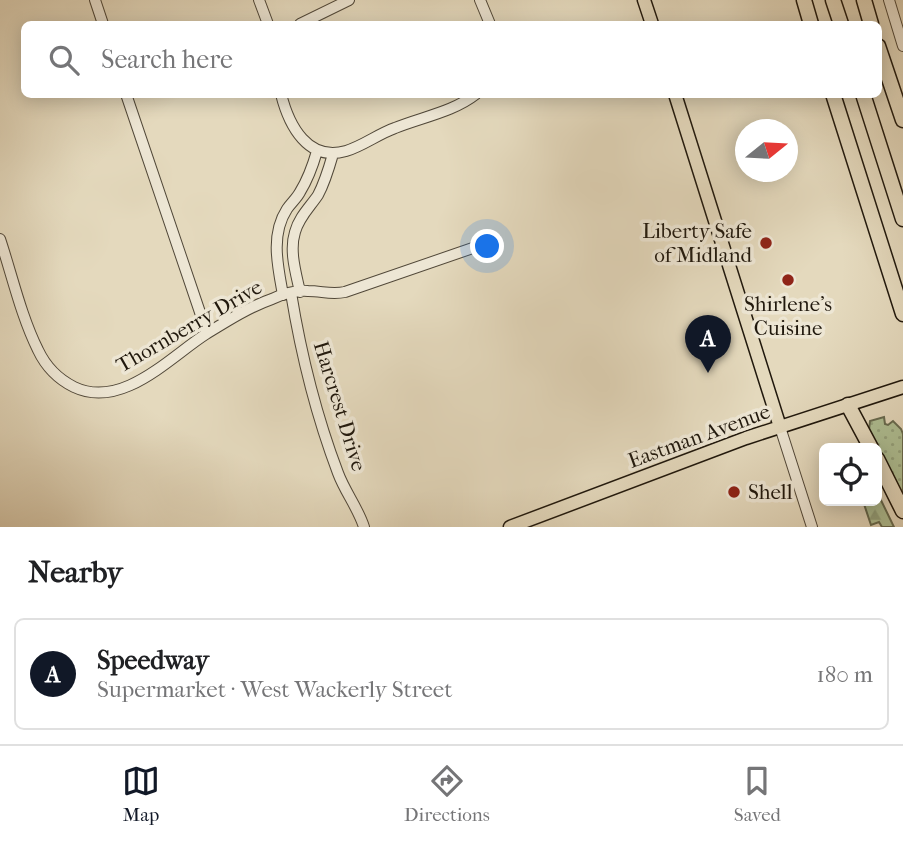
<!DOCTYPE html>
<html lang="en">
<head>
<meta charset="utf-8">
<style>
	:root { --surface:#fff; --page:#f6f6f6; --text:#202124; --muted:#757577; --line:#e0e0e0; --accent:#111827 }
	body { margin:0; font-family:"IM FELL French Canon",serif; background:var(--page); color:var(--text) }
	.controls { position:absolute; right:21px; bottom:21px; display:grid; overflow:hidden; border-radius:10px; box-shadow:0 4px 18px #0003 }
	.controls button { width:63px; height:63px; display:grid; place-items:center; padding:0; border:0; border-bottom:2px solid var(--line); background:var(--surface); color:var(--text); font:35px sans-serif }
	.compass { position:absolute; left:735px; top:119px; width:63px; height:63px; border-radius:50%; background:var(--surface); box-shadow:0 4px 18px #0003; rotate:72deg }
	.you { position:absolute; left:488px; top:247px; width:24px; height:24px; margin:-18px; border:5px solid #fff; border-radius:50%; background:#1a73e8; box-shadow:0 0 0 10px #1a73e833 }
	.badge { display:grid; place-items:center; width:46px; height:46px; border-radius:50%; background:var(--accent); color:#fff; font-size:23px; font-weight:700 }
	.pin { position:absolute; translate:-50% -58px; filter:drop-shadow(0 2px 4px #0008) }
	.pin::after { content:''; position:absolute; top:37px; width:24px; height:21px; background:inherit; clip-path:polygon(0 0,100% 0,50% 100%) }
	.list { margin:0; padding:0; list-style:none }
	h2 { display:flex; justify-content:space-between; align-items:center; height:91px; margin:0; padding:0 28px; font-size:30px }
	h2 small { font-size:23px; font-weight:400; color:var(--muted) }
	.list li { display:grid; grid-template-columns:46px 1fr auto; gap:21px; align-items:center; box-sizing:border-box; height:112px; margin:0 14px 14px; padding:0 14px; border:2px solid var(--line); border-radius:10px }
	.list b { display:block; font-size:26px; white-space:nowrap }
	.list p { margin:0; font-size:23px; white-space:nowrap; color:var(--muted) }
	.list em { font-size:23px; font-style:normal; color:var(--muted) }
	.icon { flex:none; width:38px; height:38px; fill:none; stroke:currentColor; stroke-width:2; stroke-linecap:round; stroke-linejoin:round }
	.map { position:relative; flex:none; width:903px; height:527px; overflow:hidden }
	.search { position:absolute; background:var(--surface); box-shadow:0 4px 18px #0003; left:21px; right:21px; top:21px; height:77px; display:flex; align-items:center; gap:18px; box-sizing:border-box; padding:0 24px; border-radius:10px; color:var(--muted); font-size:26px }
	.sheet { height:217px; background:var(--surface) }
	nav { display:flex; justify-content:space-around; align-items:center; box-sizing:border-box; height:98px; border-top:2px solid var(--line); background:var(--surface); font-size:19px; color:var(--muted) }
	nav a { display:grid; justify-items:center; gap:4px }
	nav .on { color:var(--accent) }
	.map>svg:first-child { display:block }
	.grass { fill:url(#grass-dots); stroke:#686c51; stroke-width:2 }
	.forest { fill:url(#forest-firs); stroke:#686c51; stroke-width:2 }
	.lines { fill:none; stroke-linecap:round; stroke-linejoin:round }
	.minor-casing { stroke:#514839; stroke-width:12 }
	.major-casing { stroke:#20180d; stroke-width:15 }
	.highway-casing { stroke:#20180d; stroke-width:17 }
	.minor { stroke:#ede6d4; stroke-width:10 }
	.major { stroke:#e4d9bd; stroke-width:12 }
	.highway { stroke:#e4d9bd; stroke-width:14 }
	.poi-dot { fill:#8f2418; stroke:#ede6d4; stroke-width:2.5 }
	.labels { text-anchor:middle; stroke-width:7; stroke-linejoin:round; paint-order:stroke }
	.poi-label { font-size:21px; fill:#20180d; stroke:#ede6d4; text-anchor:end }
	.street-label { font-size:21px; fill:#20180d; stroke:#ede6d4 }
</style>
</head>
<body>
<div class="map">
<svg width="903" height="527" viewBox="0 0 903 527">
	<defs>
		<pattern id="grass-dots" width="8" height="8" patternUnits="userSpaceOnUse" patternTransform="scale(1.75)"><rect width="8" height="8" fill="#afc095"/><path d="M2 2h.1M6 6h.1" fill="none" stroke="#96a47f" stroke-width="1.8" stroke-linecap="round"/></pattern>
		<pattern id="forest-firs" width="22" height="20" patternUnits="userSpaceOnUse" patternTransform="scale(1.75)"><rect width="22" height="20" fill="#afc095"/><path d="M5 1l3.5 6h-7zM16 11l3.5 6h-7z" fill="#96a47f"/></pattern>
	</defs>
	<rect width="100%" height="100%" fill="#e4d9bd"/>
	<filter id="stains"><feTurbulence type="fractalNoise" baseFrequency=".00286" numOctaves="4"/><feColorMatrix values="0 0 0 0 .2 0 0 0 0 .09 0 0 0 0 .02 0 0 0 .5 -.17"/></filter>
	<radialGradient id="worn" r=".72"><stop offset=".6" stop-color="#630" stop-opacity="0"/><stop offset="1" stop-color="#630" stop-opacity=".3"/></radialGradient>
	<path class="grass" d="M884 417 885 424 888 425 893 421 901 429 903 434V497L869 430 870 421Z"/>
	<path class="forest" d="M877 492 894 527H882L879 522 871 525 863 501H877Z"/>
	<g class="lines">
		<g class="minor-casing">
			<path id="minor" d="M95 0 103 24
				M259 0 268 24
				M480 0 490 24
				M889 0 903 46
				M300 24 349 0
				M126 94 207 333
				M281 94C289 126 308 162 346 151 363 146 378 134 395 128 422 117 453 112 476 94
				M0 239C12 275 21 316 38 350 46 367 58 379 74 387 122 410 170 357 206 334 227 321 249 307 272 299 283 294 296 290 308 291 322 291 331 295 345 292L496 240
				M300 292C296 273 289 251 295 232 299 217 310 207 318 195 325 182 329 168 333 154
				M291 293C301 354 316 415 338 473 345 492 358 508 364 527
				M283 295C278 267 270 235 287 209 291 203 297 198 300 192 308 179 313 165 317 151
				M780 427 812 527"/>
		</g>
		<g class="major-casing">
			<path id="major" d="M644 0 652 24
				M675 94 780 427
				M510 527 746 438 903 387"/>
		</g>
		<g class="highway-casing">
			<path id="highway" d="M804 0 811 24
				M833 0 841 24
				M864 0 871 24
				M878 46 903 120
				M833 94 903 314
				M863 94 903 219
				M848 405 871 448
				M877 459 903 511"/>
		</g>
		<use href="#minor" class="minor"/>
		<use href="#major" class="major"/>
		<use href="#highway" class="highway"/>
	</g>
	<g class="poi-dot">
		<circle cx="766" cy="243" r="7"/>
		<circle cx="788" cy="280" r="7"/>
		<circle cx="734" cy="492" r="7"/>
	</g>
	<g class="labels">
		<g class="poi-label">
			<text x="752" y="238">Liberty Safe<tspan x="752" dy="24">of Midland</tspan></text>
			<text x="788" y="311" text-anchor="middle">Shirlene's<tspan x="788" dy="24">Cuisine</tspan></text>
			<text x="748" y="499" text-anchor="start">Shell</text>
		</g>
		<g class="street-label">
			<text transform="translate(189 326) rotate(-30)" y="7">Thornberry Drive</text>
			<text transform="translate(340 406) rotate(73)" y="7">Harcrest Drive</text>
			<text transform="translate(699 436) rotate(-20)" y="7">Eastman Avenue</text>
		</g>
	</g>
	<rect width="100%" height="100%" filter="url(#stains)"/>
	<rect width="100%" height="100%" fill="url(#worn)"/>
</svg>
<div class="controls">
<button><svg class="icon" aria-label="locate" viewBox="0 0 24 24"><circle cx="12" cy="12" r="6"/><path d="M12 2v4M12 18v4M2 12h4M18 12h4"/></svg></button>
</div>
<svg class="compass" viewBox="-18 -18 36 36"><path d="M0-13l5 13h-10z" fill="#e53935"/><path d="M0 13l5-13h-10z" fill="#757577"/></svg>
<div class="you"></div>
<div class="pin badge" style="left:708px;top:373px">A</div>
<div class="search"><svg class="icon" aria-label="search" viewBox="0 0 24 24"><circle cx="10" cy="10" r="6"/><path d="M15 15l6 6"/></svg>Search here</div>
</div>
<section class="sheet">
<h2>Nearby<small></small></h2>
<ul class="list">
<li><span class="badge">A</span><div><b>Speedway</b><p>Supermarket · West Wackerly Street</p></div><em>180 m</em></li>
</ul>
</section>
<nav>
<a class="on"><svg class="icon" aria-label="map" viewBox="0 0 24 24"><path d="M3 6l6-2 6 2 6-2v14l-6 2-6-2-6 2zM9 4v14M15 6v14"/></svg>Map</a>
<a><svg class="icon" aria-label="directions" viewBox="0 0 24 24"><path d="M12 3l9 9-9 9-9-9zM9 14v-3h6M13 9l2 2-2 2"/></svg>Directions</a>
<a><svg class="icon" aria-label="saved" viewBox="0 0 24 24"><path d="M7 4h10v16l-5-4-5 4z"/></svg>Saved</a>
</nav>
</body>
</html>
